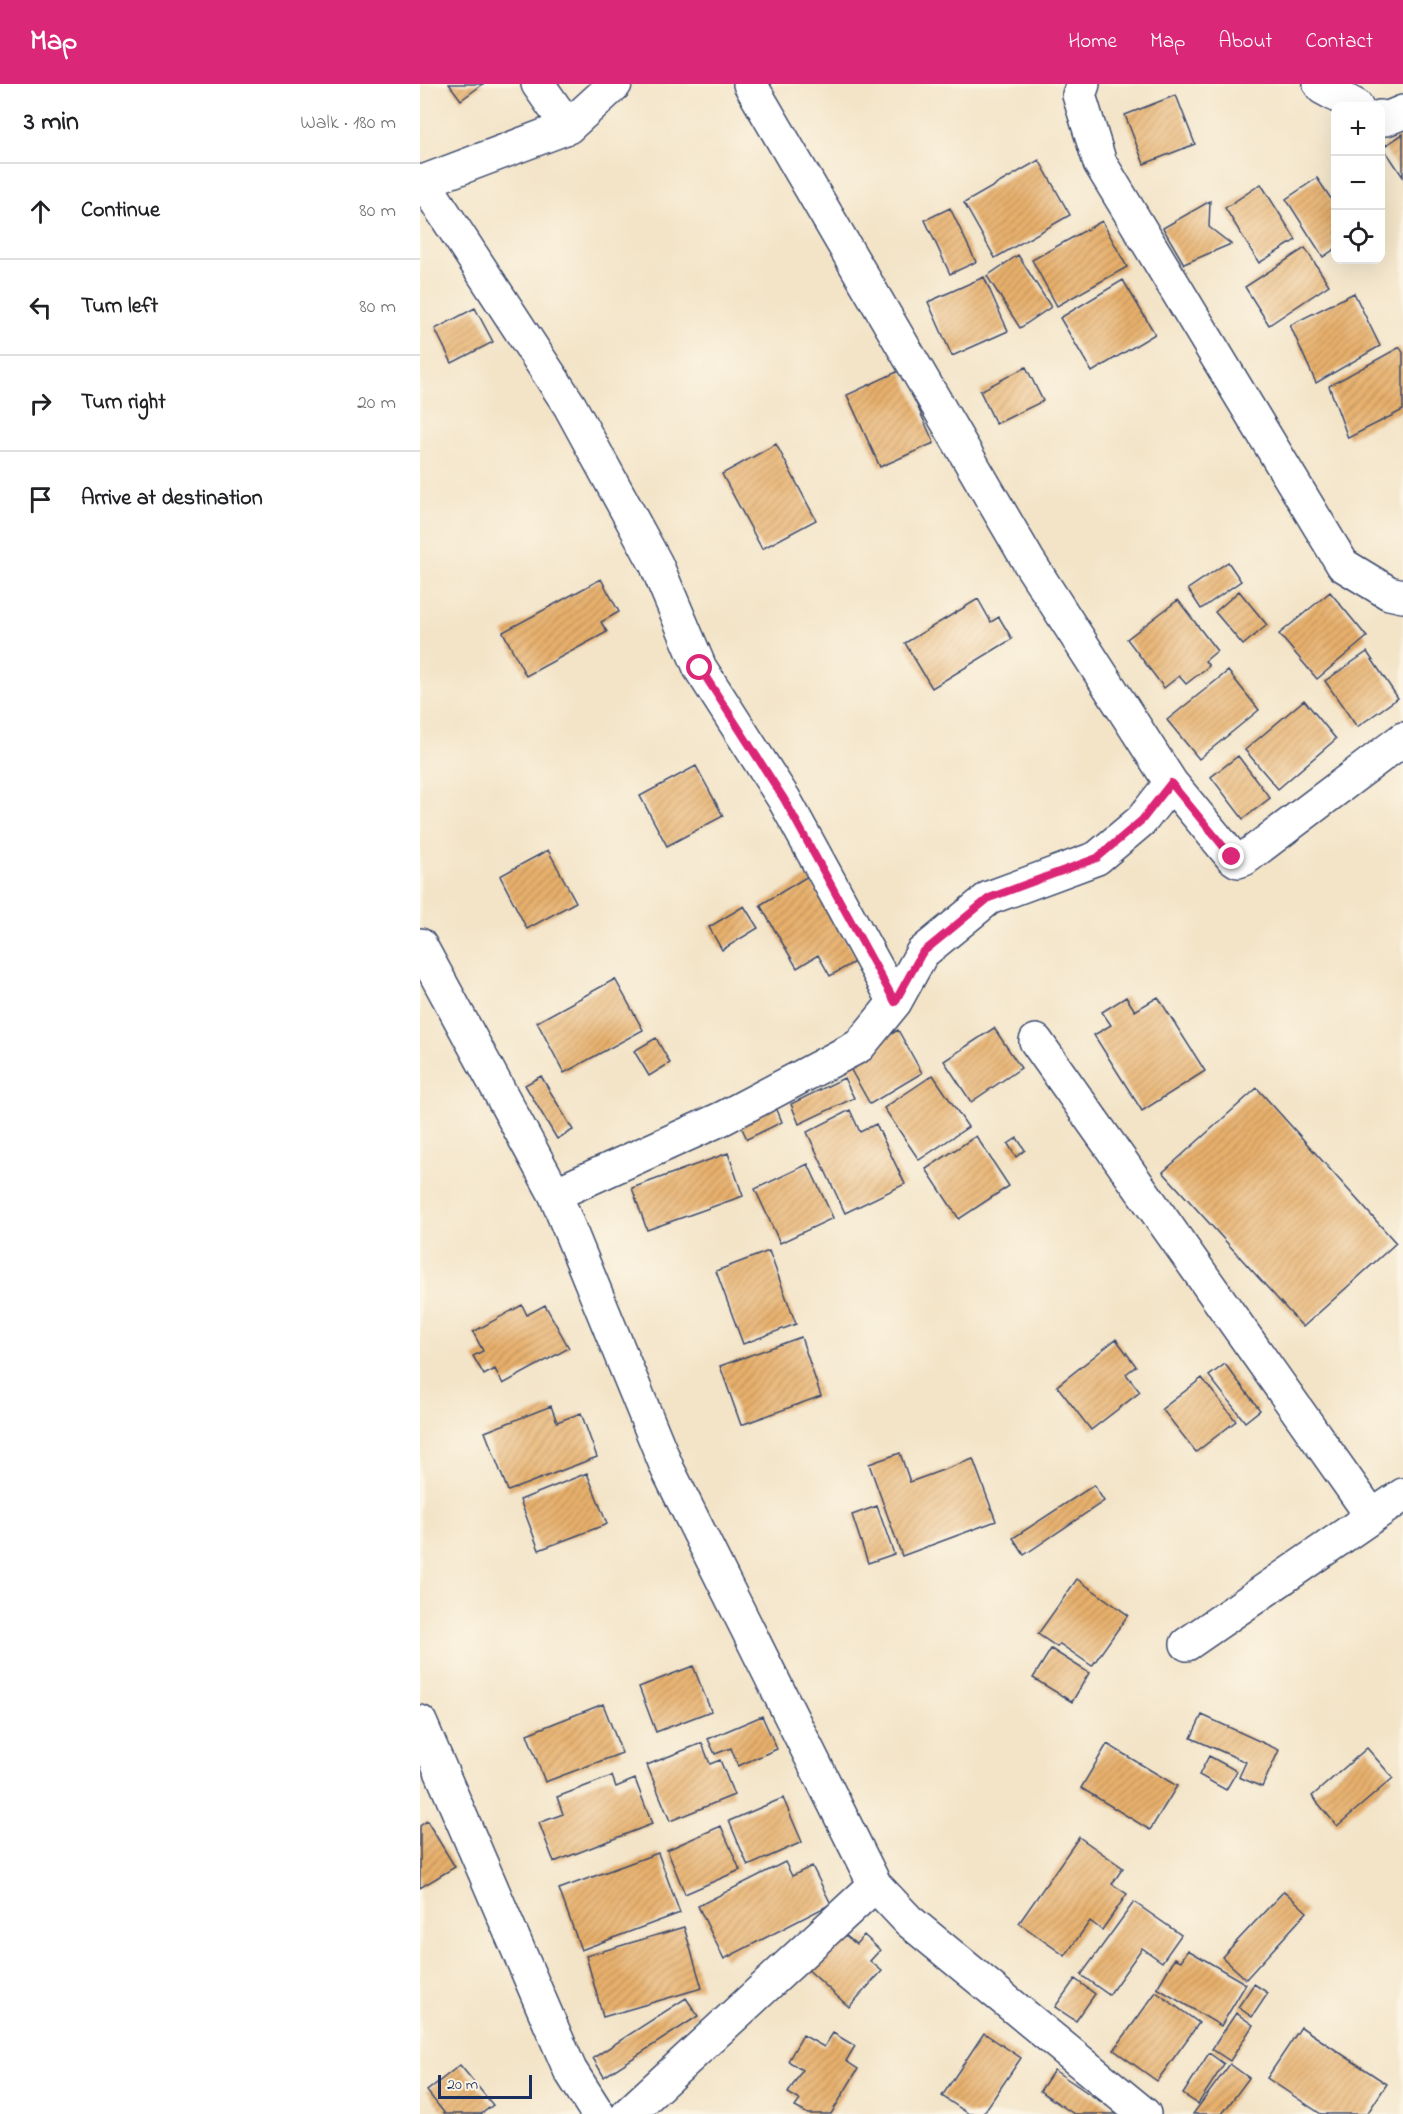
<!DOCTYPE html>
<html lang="en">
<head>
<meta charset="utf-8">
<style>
	:root { --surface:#fff; --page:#f2f2f2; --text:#202124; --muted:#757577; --line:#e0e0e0; --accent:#db2777 }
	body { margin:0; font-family:"Indie Flower",sans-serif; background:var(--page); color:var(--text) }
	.controls { position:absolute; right:18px; top:18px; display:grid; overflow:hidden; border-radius:12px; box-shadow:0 6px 24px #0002 }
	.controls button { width:54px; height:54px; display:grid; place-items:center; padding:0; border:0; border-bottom:2px solid var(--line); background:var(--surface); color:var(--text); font:30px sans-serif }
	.scale { position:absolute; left:18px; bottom:15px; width:94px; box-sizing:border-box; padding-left:6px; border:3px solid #1b2f5e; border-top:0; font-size:16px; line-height:21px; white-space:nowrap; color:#1b2f5e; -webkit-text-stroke:4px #fcf5e5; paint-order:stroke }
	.stop { position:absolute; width:18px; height:18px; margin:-14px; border:4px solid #db2777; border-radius:50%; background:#fff }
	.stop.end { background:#db2777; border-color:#fff; box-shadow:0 2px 6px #0008 }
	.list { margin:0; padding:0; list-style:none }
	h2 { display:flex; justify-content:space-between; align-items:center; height:78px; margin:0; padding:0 24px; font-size:26px }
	h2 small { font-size:20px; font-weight:400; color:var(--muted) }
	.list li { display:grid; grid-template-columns:39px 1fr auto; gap:18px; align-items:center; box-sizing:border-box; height:96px; padding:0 24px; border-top:2px solid var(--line) }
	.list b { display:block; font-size:22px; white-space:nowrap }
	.list em { font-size:20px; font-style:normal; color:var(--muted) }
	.icon { flex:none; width:33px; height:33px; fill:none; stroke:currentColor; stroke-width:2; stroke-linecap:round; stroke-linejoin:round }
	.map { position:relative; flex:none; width:983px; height:2030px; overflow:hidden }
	header { display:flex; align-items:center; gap:36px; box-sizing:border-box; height:84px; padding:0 30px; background:var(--accent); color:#fff }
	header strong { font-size:28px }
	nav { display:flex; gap:33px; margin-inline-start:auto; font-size:21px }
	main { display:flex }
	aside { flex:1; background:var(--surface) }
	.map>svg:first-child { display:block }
	.building { fill:url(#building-hatch) }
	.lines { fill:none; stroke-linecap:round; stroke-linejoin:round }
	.minor-casing { stroke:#3b4a6e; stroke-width:36 }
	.minor { stroke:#fff; stroke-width:33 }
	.route { stroke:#db2777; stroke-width:8 }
</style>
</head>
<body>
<header>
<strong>Map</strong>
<nav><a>Home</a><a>Map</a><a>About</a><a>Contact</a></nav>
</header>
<main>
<aside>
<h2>3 min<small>Walk · 180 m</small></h2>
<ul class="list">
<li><svg class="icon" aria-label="ahead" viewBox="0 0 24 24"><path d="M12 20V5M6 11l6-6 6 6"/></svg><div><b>Continue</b></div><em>80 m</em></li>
<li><svg class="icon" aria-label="left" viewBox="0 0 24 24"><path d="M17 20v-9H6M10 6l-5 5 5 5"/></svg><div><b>Turn left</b></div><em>80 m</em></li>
<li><svg class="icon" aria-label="right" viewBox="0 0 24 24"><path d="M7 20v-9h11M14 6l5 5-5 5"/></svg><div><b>Turn right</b></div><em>20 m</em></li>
<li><svg class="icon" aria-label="arrive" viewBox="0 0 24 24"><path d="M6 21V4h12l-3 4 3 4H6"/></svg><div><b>Arrive at destination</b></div></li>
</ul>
</aside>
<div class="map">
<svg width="983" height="2030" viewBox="0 0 983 2030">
	<defs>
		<pattern id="building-hatch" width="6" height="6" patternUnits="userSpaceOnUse" patternTransform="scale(1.5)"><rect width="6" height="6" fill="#e8b06c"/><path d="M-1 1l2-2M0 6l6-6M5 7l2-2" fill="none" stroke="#bb905c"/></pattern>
	</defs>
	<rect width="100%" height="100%" fill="#fcf5e5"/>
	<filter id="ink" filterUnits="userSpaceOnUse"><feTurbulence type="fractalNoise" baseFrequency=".0167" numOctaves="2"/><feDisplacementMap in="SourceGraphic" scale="12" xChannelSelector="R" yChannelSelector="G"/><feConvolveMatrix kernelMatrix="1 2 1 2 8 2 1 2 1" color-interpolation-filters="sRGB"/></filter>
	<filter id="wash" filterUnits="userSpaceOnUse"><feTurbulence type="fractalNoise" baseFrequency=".008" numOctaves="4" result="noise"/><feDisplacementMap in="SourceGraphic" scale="24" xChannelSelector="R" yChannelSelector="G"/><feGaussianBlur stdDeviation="1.35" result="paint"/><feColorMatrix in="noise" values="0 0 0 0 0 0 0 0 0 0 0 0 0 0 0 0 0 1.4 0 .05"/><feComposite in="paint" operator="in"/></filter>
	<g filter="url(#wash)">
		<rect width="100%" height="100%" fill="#f3e4c8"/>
		<g id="blocks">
			<path class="building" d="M29 0H63L41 16Z
				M756 11 775 60 724 80 705 31Z
				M983 50V93L963 63Z
				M619 76 650 131 575 174 544 119Z
				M897 94 916 122V164L903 173 866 115Z
				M841 100 876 156 839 179 805 124Z
				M790 117 789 143 811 160 764 180 743 144Z
				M530 124 556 178 530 190 505 136Z
				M682 137 707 183 637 222 612 176Z
				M885 164 909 201 849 241 825 203Z
				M598 171 631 223 600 244 567 192Z
				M564 193 588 247 532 272 508 218Z
				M703 196 735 250 672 288 640 234Z
				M934 209 960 262 896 299 870 241Z
				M55 224 73 258 32 279 15 245Z
				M980 263 983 269V326L928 354 909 302Z
				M606 283 623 317 576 340 560 307Z
				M481 286 514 359 460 383 427 311Z
				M356 360 396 436 342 465 302 390Z
				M808 478 821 497 781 525 768 505Z
				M181 495 199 528 181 538 187 548 106 592 83 548Z
				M819 507 847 541 823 561 795 528Z
				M910 508 947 553 897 595 859 550Z
				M558 515 571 538 579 533 592 555 512 604 485 559Z
				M758 516 797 567 785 577 789 582 766 600 759 592 744 604 707 555Z
				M947 568 978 614 937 643 905 597Z
				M808 587 839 626 779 675 747 636Z
				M884 616 916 655 858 705 825 666Z
				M818 672 850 714 823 735 791 693Z
				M276 682 303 732 247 762 220 712Z
				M128 766 156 818 107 845 80 792Z
				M388 792 438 876 410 892 398 871 377 884 340 821Z
				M324 822 338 844 302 866 289 843Z
				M195 895 223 946 144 989 117 938Z
				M706 913 715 927 738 913 785 987 722 1027 674 951 691 941 682 928Z
				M574 944 601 984 551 1018 524 977Z
				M478 946 502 989 450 1020 426 977Z
				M236 954 250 979 229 992 214 967Z
				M513 991 548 1043 499 1076 464 1024Z
				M121 992 153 1046 137 1055 105 1001Z
				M424 994 434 1014 379 1040 371 1020Z
				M837 1004 976 1159 883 1243 743 1088Z
				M355 1021 362 1038 327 1055 319 1038Z
				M430 1026 440 1048 456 1040 485 1100 425 1129 387 1048Z
				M556 1052 589 1102 539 1135 506 1085Z
				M597 1054 605 1066 596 1073 588 1060Z
				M308 1069 323 1112 227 1146 212 1104Z
				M388 1080 413 1134 360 1159 335 1105Z
				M349 1167 376 1240 323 1260 296 1187Z
				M102 1221 107 1231 125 1221 149 1264 83 1300 75 1285 64 1291 53 1272 63 1267 53 1248Z
				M381 1253 401 1312 321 1341 300 1282Z
				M696 1255 716 1282 706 1290 720 1308 671 1346 637 1302Z
				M805 1280 840 1326 825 1338 789 1292Z
				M782 1294 816 1337 776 1368 742 1325Z
				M131 1322 137 1338 161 1329 177 1373 88 1407 65 1348Z
				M480 1369 490 1398 553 1375 576 1437 482 1472 449 1380Z
				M167 1389 187 1440 119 1466 100 1416Z
				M674 1401 684 1417 604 1471 593 1454Z
				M457 1422 474 1470 448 1479 432 1431Z
				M657 1495 708 1531 672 1582 640 1560 637 1563 618 1550Z
				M631 1565 669 1589 652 1618 613 1594Z
				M273 1582 291 1627 236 1648 219 1603Z
				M183 1620 202 1669 125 1698 107 1650Z
				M782 1631 859 1666 842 1703 819 1693 826 1678 771 1654Z
				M342 1632 357 1665 318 1682 311 1664 295 1670 288 1655Z
				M282 1659 290 1680 300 1676 314 1711 250 1737 227 1681Z
				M687 1660 757 1702 730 1746 661 1704Z
				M947 1664 973 1694 917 1742 892 1712Z
				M789 1672 817 1687 806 1706 779 1691Z
				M192 1692 196 1703 215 1695 232 1740 134 1778 119 1739 143 1730 137 1713Z
				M363 1714 382 1758 328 1782 309 1737Z
				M7 1737 35 1783 0 1804V1742Z
				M301 1742 320 1786 265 1810 247 1766Z
				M659 1753 703 1784 692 1800 707 1810 682 1846 670 1837 645 1872 599 1839Z
				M238 1769 260 1829 161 1866 139 1805Z
				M365 1778 372 1792 392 1782 411 1820 304 1875 278 1822Z
				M864 1807 887 1828 826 1895 802 1873Z
				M714 1818 761 1851 742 1878 722 1864 689 1911 661 1891Z
				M264 1843 282 1904 183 1933 166 1872Z
				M418 1845 436 1860 444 1851 460 1866 450 1877 462 1887 429 1923 384 1882Z
				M768 1866 826 1900 801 1942 737 1904 755 1874 761 1877Z
				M655 1895 675 1910 656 1937 635 1923Z
				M834 1900 848 1909 832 1933 818 1923Z
				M736 1908 779 1939 737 1997 694 1966Z
				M266 1914 278 1932 184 1993 173 1974Z
				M816 1929 833 1941 810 1977 792 1965Z
				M881 1943 967 2000 947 2030H901L847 1994Z
				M413 1949 435 1962 426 1977 438 1985 411 2030H388L375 2023 380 2016 368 2009 382 1986 368 1977 383 1951 404 1963Z
				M564 1949 601 1974 563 2030H549L522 2012Z
				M789 1969 804 1980 778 2020 763 2010Z
				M810 1980 829 1994 802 2030H773Z
				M40 1981 73 2021 61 2030H25L7 2007Z
				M634 1986 699 2030H654L620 2007Z"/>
		</g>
	</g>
	<g filter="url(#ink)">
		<use href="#blocks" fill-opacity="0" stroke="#3b4a6e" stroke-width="1.5"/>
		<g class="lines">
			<g class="minor-casing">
				<path id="minor" d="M118 0 148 43
					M330 0 609 478 751 699 812 773 818 777 824 775 983 655
					M663 0 659 11 680 79 923 481 969 509 983 512
					M900 0 903 4 936 22
					M960 33 966 35 983 28
					M3 97 150 322 236 480 280 584 364 715 475 918
					M0 99 148 43 195 0
					M0 861 135 1110 248 1386 455 1801 489 1837 724 2030
					M616 957 952 1432
					M135 1110 303 1034 439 962 475 918 502 869 569 814 677 774 722 736 751 699
					M767 1560 983 1411
					M0 1638 150 1986 178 2030
					M208 2030 455 1801"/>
			</g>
			<use href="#minor" class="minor"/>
		</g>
	</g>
	<g class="lines" filter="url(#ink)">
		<path class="route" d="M280 584 364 715 475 918 502 869 569 814 677 774 722 736 751 699 812 773"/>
	</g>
</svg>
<div class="controls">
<button>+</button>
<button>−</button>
<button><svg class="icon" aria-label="locate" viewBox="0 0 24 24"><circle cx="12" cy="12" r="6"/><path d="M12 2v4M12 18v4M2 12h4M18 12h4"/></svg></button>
</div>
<div class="scale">20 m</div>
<div class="stop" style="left:280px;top:584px"></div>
<div class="stop end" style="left:812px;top:773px"></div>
</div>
</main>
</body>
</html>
